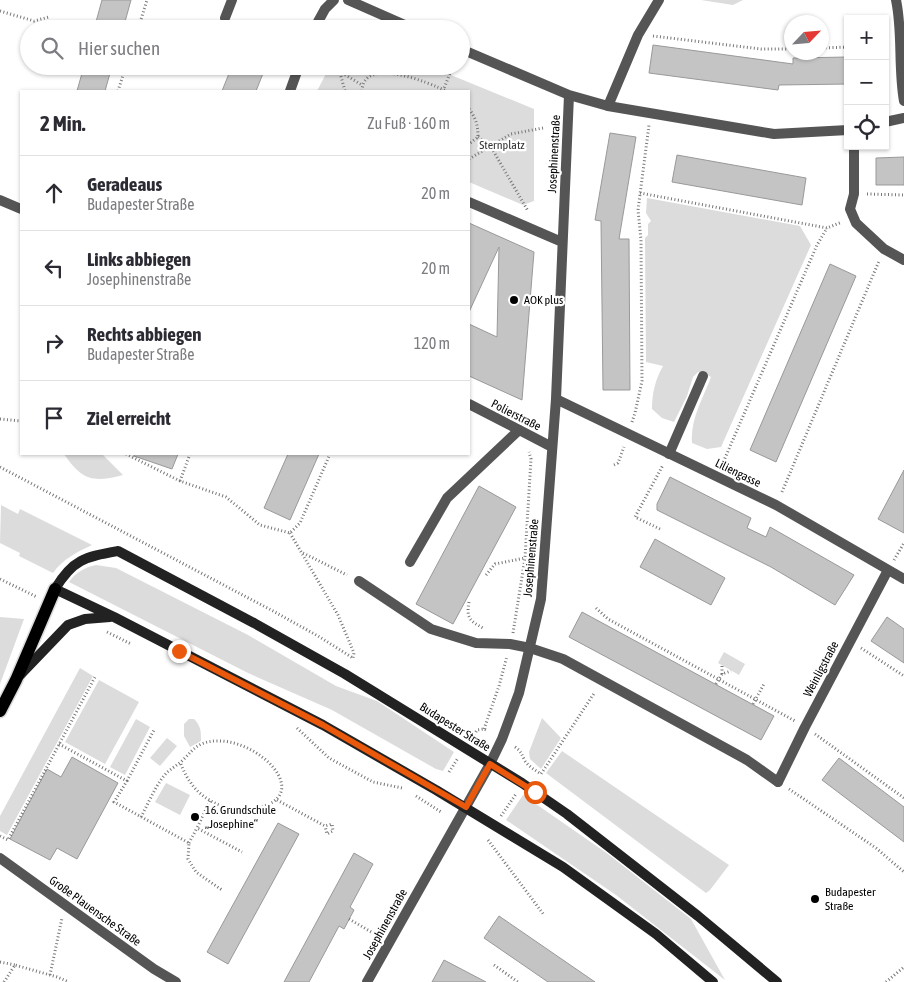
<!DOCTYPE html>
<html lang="de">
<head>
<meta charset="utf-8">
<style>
	:root { --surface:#fff; --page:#f7f7f7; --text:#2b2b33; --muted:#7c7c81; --line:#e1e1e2 }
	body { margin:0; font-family:"Asap Condensed",sans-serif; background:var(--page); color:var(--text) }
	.controls { position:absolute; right:15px; top:15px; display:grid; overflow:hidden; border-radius:0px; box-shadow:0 1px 4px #0004 }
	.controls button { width:45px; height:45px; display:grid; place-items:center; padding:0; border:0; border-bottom:1px solid var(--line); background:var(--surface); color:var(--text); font:25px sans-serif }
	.compass { position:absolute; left:784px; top:15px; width:45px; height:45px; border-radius:50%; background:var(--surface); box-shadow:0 1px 4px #0004; rotate:64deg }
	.stop { position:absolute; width:15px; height:15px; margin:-11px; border:4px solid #ea580c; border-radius:50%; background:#fff }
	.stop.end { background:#ea580c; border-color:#fff; box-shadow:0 1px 5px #0008 }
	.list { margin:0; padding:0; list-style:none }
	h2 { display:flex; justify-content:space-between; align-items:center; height:65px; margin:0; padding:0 20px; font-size:21px }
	h2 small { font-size:16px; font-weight:400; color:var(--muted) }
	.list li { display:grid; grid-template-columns:32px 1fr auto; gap:15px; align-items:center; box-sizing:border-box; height:75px; padding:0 20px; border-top:1px solid var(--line) }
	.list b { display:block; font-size:19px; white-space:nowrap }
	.list p { margin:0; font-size:16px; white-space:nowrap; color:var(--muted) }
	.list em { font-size:16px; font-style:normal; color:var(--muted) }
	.icon { flex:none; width:28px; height:28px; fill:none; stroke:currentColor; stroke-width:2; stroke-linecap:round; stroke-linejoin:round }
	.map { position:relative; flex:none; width:904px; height:982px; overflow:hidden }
	.search { position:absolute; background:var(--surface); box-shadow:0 1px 4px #0004; left:20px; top:20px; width:450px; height:55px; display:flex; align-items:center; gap:12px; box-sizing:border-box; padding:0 18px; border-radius:28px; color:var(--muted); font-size:19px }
	.panel { position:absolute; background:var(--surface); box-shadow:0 1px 4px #0004; left:20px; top:90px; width:450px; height:365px; border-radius:0px }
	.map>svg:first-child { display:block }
	.green { fill:#dcdcdc }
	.building { fill:#c4c4c4; stroke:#999 }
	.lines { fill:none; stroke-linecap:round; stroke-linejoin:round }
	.primary-casing { stroke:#dbdbdb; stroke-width:15 }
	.path { stroke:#777; stroke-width:3; stroke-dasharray:1 2.5; stroke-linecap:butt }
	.service { stroke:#555; stroke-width:10 }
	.minor { stroke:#555; stroke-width:10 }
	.secondary { stroke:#222; stroke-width:10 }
	.primary { stroke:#000; stroke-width:12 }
	.route { stroke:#ea580c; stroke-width:6 }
	.poi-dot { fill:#000; stroke:#fff; stroke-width:2 }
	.labels { text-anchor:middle; stroke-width:4.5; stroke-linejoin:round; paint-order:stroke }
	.park-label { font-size:12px; fill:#333; stroke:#fff }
	.street-label { font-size:12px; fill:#000; stroke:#fff }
	.poi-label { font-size:12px; fill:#000; stroke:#fff; text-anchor:start }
</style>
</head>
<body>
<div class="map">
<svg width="904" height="982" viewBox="0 0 904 982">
	<rect width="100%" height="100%" fill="#fff"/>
	<path class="green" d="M701 0H743L733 5Z
		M330 66H429L534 109V201L523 205 469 182V91H317Z
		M647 198 800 226 811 245 721 447 707 449 692 443C690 419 703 399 711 377L702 372H698L693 377 687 396 674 422 662 418 652 409C652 394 655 380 663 366L646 362 645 238 648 235V224L651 221 646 213Z
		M64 454H102L123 475C92 483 82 480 64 454Z
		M1 505 18 514 20 509 92 545C77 552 63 559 53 573L19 556 20 553 0 543Z
		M96 565 116 568 248 635 336 686 377 701 454 752 443 771 436 769 332 710 248 673 69 582C75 573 85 567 96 565Z
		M0 617 24 619 0 684Z
		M724 652 745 664 739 675 718 663Z
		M80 668 93 676 7 835 0 831V816Z
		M99 680 139 702 105 764 65 742Z
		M542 718 561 738 541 769 530 759 529 752Z
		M136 719 150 727 125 775 110 767Z
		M189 719H194C201 726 201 731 201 741L190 747 184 736V724Z
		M167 738 177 746 160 766 150 758Z
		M562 751 729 865 710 890 706 893 546 773Z
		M166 783 190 795 180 815 155 802Z
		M523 795 608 854 691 919 725 980 616 895 506 820Z"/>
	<path class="building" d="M102 0H131L123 29H94Z
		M653 45 793 64V58L848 57V84L779 85 778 90 649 73Z
		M84 66H112L105 91H77Z
		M232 66H266L256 91H222Z
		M610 133 636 137 619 239H629L630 390H603L601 221 595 220Z
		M677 155 806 178 802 205 672 182Z
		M904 157V185H876V158Z
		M469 223 534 252 522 400 469 376V324L497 337 499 247 469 312Z
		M830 264 856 276 776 462 750 450Z
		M134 454H178L172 469 134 456Z
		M288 454H319L290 520 264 508Z
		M904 470V533L878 519Z
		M670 477 751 518 747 528 766 537 770 527 854 575 835 605 771 567 657 510V504Z
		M479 486 516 507 453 624 416 604Z
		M655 539 725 578 711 605 640 567Z
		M582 612 774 716 761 740 569 637Z
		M887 617 904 629V663L871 641Z
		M72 757 118 783 77 859 57 848 50 860 10 839 47 769 61 777Z
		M839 758 904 807V842L822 780Z
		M278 823 299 834 228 964 207 952Z
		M354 853 373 864 350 907 354 910 344 929 339 926 309 982H284Z
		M499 916 595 982H548L484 938Z
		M444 960 486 982H432Z"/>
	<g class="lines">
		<g class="primary-casing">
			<path id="primary" d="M0 711 16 680 55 589"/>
		</g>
		<path class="path" d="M0 11 34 21 49 17
			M138 29 147 0
			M653 36 761 49H792
			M822 48 848 47
			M338 66 345 91
			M339 71 362 85
			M118 91 126 66
			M362 91C363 55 430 83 446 91
			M443 91 453 66
			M469 109C476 118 478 126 478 137L469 144
			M478 137 491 147 528 211
			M469 159 511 134 543 128
			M640 193 827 228 842 222
			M867 194 904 195
			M0 419 21 421
			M632 422 635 413 642 381 641 240 638 210 649 125
			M126 454 180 481 226 497 260 525 290 533 300 523 330 454
			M614 465 618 463 624 447
			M722 465 817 245 827 228
			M0 467 273 611 318 636 353 658
			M180 481 190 454
			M782 492 879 261
			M660 529 635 517 663 465
			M290 533 338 615 354 653 353 658
			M303 553 347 575
			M894 560 904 543
			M486 575 495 564 525 558
			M0 579 37 597
			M469 602C466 618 470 621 483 628
			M596 608 608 619 795 721
			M107 632 131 644
			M513 633 525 558 531 459 529 452
			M861 648 904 676
			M722 674V666
			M716 684 722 674 731 671
			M753 704 764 684
			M297 728 329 758 373 782 402 788
			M484 729 499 686 507 656
			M815 734 904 798
			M474 735 477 730 484 729 488 731
			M59 744 127 781 114 802 189 843 188 859 196 872 222 890
			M515 747C521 751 522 755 525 761 529 767 535 770 541 774L595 692
			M449 772 458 758
			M127 781 154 730
			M789 789 876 848 904 872
			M416 796 441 812
			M277 800 325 826 332 824 333 831 327 834 325 826
			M210 801 197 828 242 852
			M501 816 516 794
			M141 817C148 804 154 789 163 777 169 769 177 766 183 760 190 753 195 746 204 743 247 729 313 788 265 806 257 809 244 811 235 810 219 807 200 797 191 783 186 777 183 769 180 762
			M0 836 8 840 95 677
			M488 840 544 915
			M189 843 197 828
			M349 919 373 933
			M0 962 15 965
			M494 965 518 982
			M50 975 62 918
			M4 982 15 965 57 977 69 982
			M886 982 904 967"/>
		<path class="service" d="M896 0C903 33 898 68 904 101
			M225 18 232 0
			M608 106 638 35 659 0
			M669 454 703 376
			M410 562 447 498 519 430
			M359 581 431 629 476 643 510 644 530 648 563 659 747 760 778 782"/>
		<path class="minor" d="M348 0 414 29
			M314 29 325 9 334 0
			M461 49 569 95 608 106 774 134 848 130
			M290 91 299 66
			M885 122 904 118
			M854 146V194L850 209 856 223 884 249 904 260
			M0 200 21 209
			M469 202 562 242
			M556 399 776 505 904 579
			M469 404 552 447
			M778 782 805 727 888 570
			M0 858 154 969 176 982
			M367 982 490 764 502 739 519 693 541 599 556 399 569 95"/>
		<path class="secondary" d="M20 675 68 625 85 619 110 617
			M713 982 656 934 563 867 436 790 323 725 114 617 55 589C73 559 85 557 118 551L254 623 345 674 522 783 567 814 698 916 777 982"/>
		<use href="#primary" class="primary"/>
	</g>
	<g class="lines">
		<path class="route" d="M179 651 323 725 466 807 490 764 535 792"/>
	</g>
	<g class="poi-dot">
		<circle cx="514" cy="300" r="5"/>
		<circle cx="195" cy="817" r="5"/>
		<circle cx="815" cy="899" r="5"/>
	</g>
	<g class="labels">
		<g class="park-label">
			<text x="502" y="149">Sternplatz</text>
		</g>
		<g class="street-label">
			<text transform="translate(554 154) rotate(-87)" y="4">Josephinenstraße</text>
			<text transform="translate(516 415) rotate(27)" y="4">Polierstraße</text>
			<text transform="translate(738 473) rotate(26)" y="4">Liliengasse</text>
			<text transform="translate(531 558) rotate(-85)" y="4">Josephinenstraße</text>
			<text transform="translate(821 669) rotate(-62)" y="4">Weinligstraße</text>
			<text transform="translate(455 727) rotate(32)" y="4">Budapester Straße</text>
			<text transform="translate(95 911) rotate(36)" y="4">Große Plauensche Straße</text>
			<text transform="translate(385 924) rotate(-61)" y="4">Josephinenstraße</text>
		</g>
		<g class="poi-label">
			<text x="524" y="304">AOK plus</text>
			<text x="205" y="814">16. Grundschule<tspan x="205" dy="14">„Josephine“</tspan></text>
			<text x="825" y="896">Budapester<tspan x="825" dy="14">Straße</tspan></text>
		</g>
	</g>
</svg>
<div class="controls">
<button>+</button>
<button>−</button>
<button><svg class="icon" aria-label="locate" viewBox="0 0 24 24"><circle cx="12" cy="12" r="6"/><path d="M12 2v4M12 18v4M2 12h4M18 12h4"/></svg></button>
</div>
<svg class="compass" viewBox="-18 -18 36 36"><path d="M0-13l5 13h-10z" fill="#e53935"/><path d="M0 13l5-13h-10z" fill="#7c7c81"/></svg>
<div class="stop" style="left:535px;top:792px"></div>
<div class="stop end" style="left:179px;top:651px"></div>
<div class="search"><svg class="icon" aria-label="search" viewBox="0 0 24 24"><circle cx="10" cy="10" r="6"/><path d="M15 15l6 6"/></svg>Hier suchen</div>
<section class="panel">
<h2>2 Min.<small>Zu Fuß · 160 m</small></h2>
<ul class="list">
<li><svg class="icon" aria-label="ahead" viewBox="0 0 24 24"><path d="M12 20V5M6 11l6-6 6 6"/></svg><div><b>Geradeaus</b><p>Budapester Straße</p></div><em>20 m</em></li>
<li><svg class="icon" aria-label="left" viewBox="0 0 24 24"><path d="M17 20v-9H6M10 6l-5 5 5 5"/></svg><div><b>Links abbiegen</b><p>Josephinenstraße</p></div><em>20 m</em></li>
<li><svg class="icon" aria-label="right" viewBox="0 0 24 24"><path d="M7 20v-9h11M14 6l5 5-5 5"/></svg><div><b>Rechts abbiegen</b><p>Budapester Straße</p></div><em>120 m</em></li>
<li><svg class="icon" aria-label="arrive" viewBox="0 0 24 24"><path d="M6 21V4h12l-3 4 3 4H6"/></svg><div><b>Ziel erreicht</b></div></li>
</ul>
</section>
</div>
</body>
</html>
